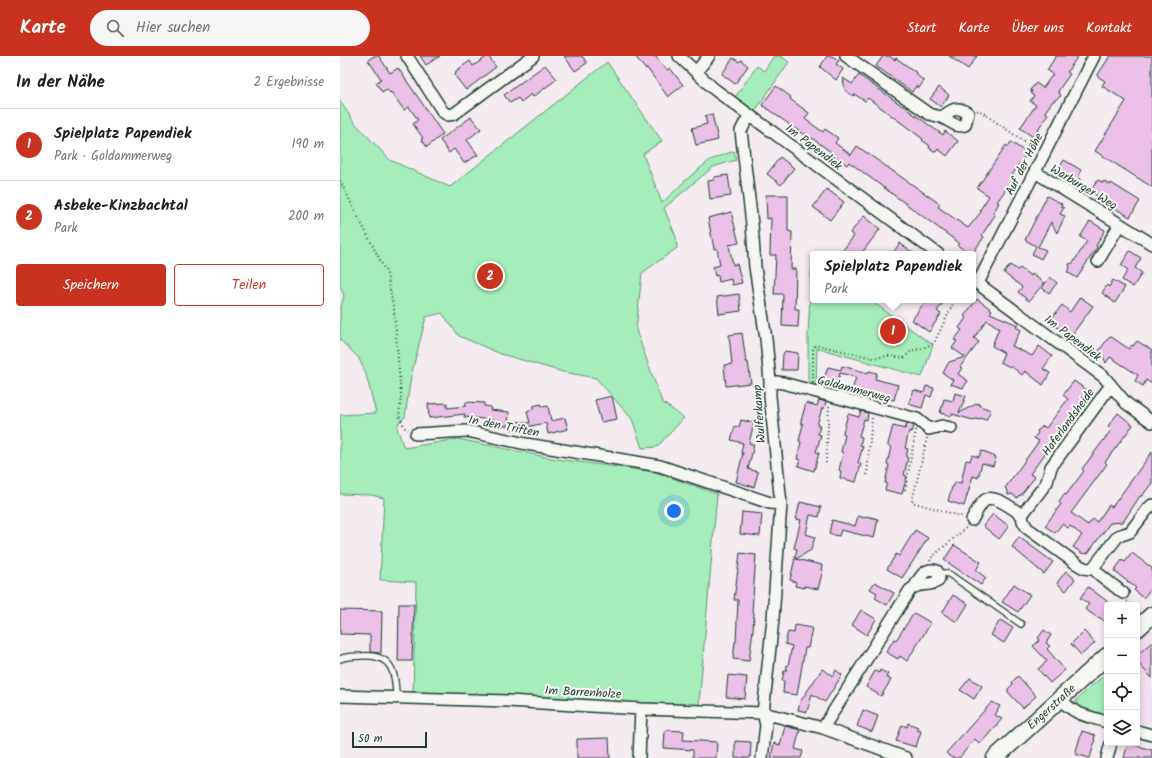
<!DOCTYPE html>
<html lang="de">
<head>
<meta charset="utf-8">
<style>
	:root { --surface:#fff; --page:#f6f6f6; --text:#202124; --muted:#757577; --line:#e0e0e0; --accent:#c8321e }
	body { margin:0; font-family:Kalam,sans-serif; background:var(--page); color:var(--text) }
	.controls { position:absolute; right:12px; bottom:12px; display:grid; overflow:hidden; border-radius:4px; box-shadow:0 2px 6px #0003 }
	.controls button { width:36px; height:36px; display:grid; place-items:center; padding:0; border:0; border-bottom:1px solid var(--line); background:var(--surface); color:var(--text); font:20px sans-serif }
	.scale { position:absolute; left:12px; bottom:10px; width:75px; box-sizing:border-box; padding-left:4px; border:2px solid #1f3d34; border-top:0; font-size:11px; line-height:14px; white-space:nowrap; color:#1f3d34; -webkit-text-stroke:3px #f6f6f2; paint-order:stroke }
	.you { position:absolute; left:334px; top:455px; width:14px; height:14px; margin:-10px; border:3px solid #fff; border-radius:50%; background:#1a73e8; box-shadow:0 0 0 6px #1a73e833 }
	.badge { display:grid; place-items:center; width:26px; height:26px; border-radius:50%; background:var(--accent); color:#fff; font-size:13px; font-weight:700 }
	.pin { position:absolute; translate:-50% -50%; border:2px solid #fff; box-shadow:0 1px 4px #0006 }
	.popup { position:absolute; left:470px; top:195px; width:166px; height:52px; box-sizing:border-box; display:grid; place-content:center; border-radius:4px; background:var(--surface); filter:drop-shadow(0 1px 3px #0005); font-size:13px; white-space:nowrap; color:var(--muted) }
	.popup b { font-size:15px; color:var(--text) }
	.popup::after { content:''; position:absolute; left:50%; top:100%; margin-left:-8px; border:8px solid transparent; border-top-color:var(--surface) }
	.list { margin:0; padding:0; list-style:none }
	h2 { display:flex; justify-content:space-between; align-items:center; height:52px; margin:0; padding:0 16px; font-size:17px }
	h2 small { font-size:13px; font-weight:400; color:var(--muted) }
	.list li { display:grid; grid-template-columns:26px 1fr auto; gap:12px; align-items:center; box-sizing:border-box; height:72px; padding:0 16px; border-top:1px solid var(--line) }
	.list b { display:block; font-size:15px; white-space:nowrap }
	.list p { margin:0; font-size:13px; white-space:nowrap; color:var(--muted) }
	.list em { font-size:13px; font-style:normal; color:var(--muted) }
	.actions { display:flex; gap:8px; padding:12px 16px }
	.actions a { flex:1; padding:9px 0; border:1px solid var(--accent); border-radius:4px; text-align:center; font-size:14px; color:var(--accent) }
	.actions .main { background:var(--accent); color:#fff }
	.icon { flex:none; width:22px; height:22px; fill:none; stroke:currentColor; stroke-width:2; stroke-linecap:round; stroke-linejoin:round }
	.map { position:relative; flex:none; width:812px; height:702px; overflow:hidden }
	header { display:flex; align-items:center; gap:24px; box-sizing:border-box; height:56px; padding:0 20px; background:var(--accent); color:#fff }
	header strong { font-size:19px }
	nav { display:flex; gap:22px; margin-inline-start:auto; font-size:14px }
	.search { width:280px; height:36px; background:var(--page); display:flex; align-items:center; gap:10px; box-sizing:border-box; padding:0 14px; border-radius:22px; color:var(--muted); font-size:15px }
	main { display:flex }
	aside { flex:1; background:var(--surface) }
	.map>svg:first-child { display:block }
	.built { fill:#f1deee }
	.green { fill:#a5edba; stroke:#629577 }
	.building { fill:#ebc1e8; stroke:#1f3d34 }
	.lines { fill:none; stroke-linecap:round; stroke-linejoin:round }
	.service-casing { stroke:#1f3d34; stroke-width:8 }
	.minor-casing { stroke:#1f3d34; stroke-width:14 }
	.secondary-casing { stroke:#1f3d34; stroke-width:19 }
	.path { stroke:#1f3d34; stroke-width:2; stroke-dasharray:1 3; stroke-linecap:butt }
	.service { stroke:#f6f6f2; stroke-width:5.5 }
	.minor { stroke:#f6f6f2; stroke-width:11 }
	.secondary { stroke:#f6f6f2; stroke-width:16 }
	.labels { text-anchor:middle; stroke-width:4; stroke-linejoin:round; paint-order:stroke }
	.street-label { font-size:12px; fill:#1f3d34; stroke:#f6f6f2 }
</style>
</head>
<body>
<header>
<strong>Karte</strong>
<div class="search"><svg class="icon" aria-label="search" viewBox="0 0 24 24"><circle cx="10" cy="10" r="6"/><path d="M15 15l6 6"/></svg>Hier suchen</div>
<nav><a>Start</a><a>Karte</a><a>Über uns</a><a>Kontakt</a></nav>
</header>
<main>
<aside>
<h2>In der Nähe<small>2 Ergebnisse</small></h2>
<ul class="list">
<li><span class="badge">1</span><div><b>Spielplatz Papendiek</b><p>Park · Goldammerweg</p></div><em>190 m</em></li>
<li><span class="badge">2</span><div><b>Asbeke-Kinzbachtal</b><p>Park</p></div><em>200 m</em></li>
</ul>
<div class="actions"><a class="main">Speichern</a><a>Teilen</a></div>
</aside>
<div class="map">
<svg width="812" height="702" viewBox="0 0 812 702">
	<rect width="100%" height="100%" fill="#f4ebf0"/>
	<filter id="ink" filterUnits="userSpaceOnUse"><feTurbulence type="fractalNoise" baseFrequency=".025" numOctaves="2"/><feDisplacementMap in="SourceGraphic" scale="8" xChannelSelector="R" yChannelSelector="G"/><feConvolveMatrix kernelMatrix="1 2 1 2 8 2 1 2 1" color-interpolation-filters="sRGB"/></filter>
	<g filter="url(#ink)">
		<path class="built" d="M812 573V664L802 672 797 666V587Z"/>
		<path class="green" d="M434 0H441L449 6 415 55 395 41 417 10 424 15Z
			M267 6 322 85 303 98 322 147 346 124 370 104 394 95 396 104 373 111 324 152 336 181 337 192 302 217 296 274 322 346 344 362 317 391 302 392 292 363 256 322 223 316 161 298 119 280 102 257 86 261 71 320 65 361 59 366 57 372 64 392 118 383 216 403 315 416 377 438 359 649 73 638 76 526 40 524 44 442 31 439 0 438V359L36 357 25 315 18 301 0 284V254L4 240 0 230V45L14 66 50 104 110 131Z
			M472 200 473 244H530L593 289 582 321 477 292 476 332 468 330V279Z
			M762 621H767V662C756 659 738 658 736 644Z"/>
		<path class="building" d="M34 0H39L50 17 58 12 103 78 87 91 81 83 83 82 73 68 78 64 69 51 64 54 51 36 50 37 47 33 42 36 36 27 41 23 28 4Z
			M80 0H100L86 9Z
			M148 0 156 11 126 34 115 20 116 15 130 5 133 10Z
			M224 0H242L247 7 235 15Z
			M295 0H315L327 14 330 12 343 29 328 41 307 12 305 13Z
			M487 0H492L499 5 496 8 503 13 496 24 480 11Z
			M543 0H549L555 4 556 2 577 17V19L584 25 579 32 576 30 572 36 536 10Z
			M609 0H637L628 13Z
			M716 0H738L727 16 730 18 718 35 721 40 712 46 705 56 708 58 693 81 680 72 696 49 690 45 694 40 691 37 692 35 690 34 696 27 703 32 713 18 707 14Z
			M770 0H812V131L755 95 786 45 762 30 765 25 757 20Z
			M393 2 399 6 401 4 408 10 395 28 382 18Z
			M205 9 217 23 193 41 191 38 181 46 178 42 170 47 164 39Z
			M519 19 603 79 605 75 618 85 607 100 598 93 596 96 589 92 590 90 582 84 583 83 528 42 525 45 514 38 513 40 505 34 503 22 512 28Z
			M436 30 451 41 450 43 469 57 465 63 483 76 485 73 498 82 495 87 511 99 517 90 600 148 598 151 628 172 641 156 640 154 649 140 637 132 666 89 668 91 671 86 687 97 672 119 675 120 657 146 659 147 653 157 655 159 642 179 644 181 632 198H630L617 189 619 187 509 106 507 109 494 100 495 99 465 77 464 79 422 49Z
			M599 31 609 39 601 51 590 43Z
			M372 58 378 84 356 89 352 72 367 68 365 60Z
			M131 61 141 73 127 84 138 99 124 107 114 93 109 97 100 84Z
			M440 101 454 112 441 129 427 118Z
			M724 104 741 114 739 119 741 130 717 115Z
			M388 119 391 140 370 143 368 125 374 124V121Z
			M758 124 763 127 764 125 770 129 771 127 800 145 790 161 771 150 772 149 755 139 756 137 751 134Z
			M487 133 504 146 490 164 473 151Z
			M426 139H448V175L452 176 451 213H456L455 253H459L458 271 442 270 443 238H434L436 199H430L431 162 427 163Z
			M707 140 722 148 721 150 724 152 720 158 725 160 717 177 711 166 698 191 706 194 701 203 692 198 696 190 685 184Z
			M391 156 399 187 389 189 393 209 397 208 402 227 392 229 391 223 379 226 378 219 375 220 373 211 380 209 377 192 374 193 368 162Z
			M524 160 540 173 521 198H500L514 180 510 177Z
			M750 165 765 174 756 190 757 191 737 222 727 216 730 212 729 208 733 207 747 185 740 181Z
			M560 187 574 198H552Z
			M790 195 801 202 795 212 802 217 793 231 782 224 788 214 781 209Z
			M670 209 678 214 680 212 691 220 692 218 704 227 689 245 678 236 682 231 664 217Z
			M710 221 717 227 709 237 702 232Z
			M773 224 785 231 775 247 762 237 767 229 769 231Z
			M399 238 401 255 379 258 377 241Z
			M740 241 753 250 731 280 709 266 722 249 730 256Z
			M637 243 652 254 650 257 678 269 676 271 681 274 672 290 692 300 699 290 712 300 703 313 710 317 703 329 685 315 682 319 671 310 670 311 660 306 664 297 652 290 659 272 647 264 634 282 639 286 620 311 622 312 618 318 628 325 623 332 610 328 613 324 603 317 609 306 625 301 612 292 617 285 614 284 622 274 619 272 626 262 624 260Z
			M586 244H605L597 255 601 258 589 276 572 264Z
			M402 277 406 306H408L411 327 386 330 384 309 392 308 389 279Z
			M770 280 789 293 792 289 793 290 797 285 812 294V328L806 324 803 330 795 325 798 319 770 301 766 307 763 300 758 296Z
			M445 295 458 297 457 314H442L443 298Z
			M502 310 528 317 529 315 537 317 535 323 558 329 554 344 515 334 513 331 516 321 500 317 497 329 486 326 484 323 488 311 501 314Z
			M734 325 748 335 732 357 734 358 730 364 690 418 695 421 680 440 679 439 677 442 672 438 668 439V435L665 432 699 385 694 382 698 377 697 375 703 370 706 372 728 343 723 339Z
			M586 330 594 332 591 341 586 339 582 352 571 349 569 346 574 334 584 337Z
			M615 337 626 340 619 357 638 347 640 350 651 354 646 364 640 362V364L636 363 633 364 612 358V360L600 357 604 343 613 345Z
			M272 340 277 363 261 366 255 344Z
			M479 344 486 346 484 353 482 352 477 369H480L478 378 481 379 476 396 479 397 474 415 458 410 460 404 457 403 461 386 459 385 463 368 461 367V365L466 347 477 350Z
			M126 346 144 347V350L151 351 150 354 169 356 168 370 158 369 159 368 153 367V364L124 361 125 358 89 362 88 348 107 347V352L126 350Z
			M201 348 202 351 208 350 211 365 225 362 228 373 208 378 206 367 180 372V374L171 373 172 365 190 367 187 355 193 353V350Z
			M521 355 528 357 527 364 524 363 519 380 522 381 520 389 523 390 518 407 521 408 516 426 500 422 501 415 499 414 503 397 501 396 505 379 503 378V376L508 358 519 361Z
			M778 357 793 369 765 406 767 408 731 457 748 469 753 463 757 466 769 449 772 451 812 396V427L802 440H800L783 466 770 467 748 497 743 498 733 491 742 479 730 470 728 472 722 468 715 477 705 470 721 448 719 446 725 438 726 439 744 415 742 413 772 373 768 370Z
			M401 364 414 367 409 387 414 389 408 413 418 416 414 431 396 426 403 397H401L403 387 391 384 395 370 399 371Z
			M567 367 574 370 572 376 569 375 565 392 568 393 566 401 568 402 564 419 567 420 562 438 545 434 547 427H545L549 409 547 408 551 391 548 390V388L553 370 565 373Z
			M641 395 646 396 648 398 656 401 653 410 642 407 638 422 633 420 624 450 608 445 612 431 614 430 615 426 621 427 626 404 630 405 632 399 639 401Z
			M460 446 481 451 479 461 470 459 466 478 475 481 471 494 456 503 482 509 481 514H483L478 533 464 530V532L455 530 456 526 450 524 457 493 454 492 461 464 456 463Z
			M402 456 422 458 420 480 400 478Z
			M653 458 669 470 659 483 643 470Z
			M518 460 525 462 526 460 538 463 534 482 501 474 499 480 489 478 492 464 515 470Z
			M575 474 588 482 562 522 547 513 556 498 559 500Z
			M679 481 713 506 704 518 672 491Z
			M614 489 641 506 636 514 646 522 641 529 604 504Z
			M400 497 416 499 412 556H414L413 574 409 605 393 603 395 586H396L398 544H394Z
			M792 497 812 512V532L803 542 794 534 796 532 774 515 782 504 785 506Z
			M726 515 735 523 726 535 717 527Z
			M535 526 554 537 547 549 535 542 537 537 530 533Z
			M674 528 690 539 678 556 662 546Z
			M748 531 767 545V567L759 561 758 562 745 553 749 548 740 542Z
			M613 539 628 548 617 566 602 557Z
			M59 548H74L72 605H58Z
			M0 554 42 555 41 597 30 596V579L0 578Z
			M521 554 536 563 527 579 512 569Z
			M574 557 591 567 567 605 560 600 558 603 546 596 554 583 556 584Z
			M660 564 673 572 664 587 651 579Z
			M455 569 472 572 468 592H465L457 639 443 637 444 625H442L444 615H446L447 609 448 610 452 590 445 588 448 576 454 577Z
			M704 574 711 579 706 587 710 590 707 593 725 614 710 627 698 613 707 605 693 590 700 584 698 582Z
			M744 575 755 587 741 599 731 588Z
			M812 586V622L797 606V599Z
			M482 613 493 620 496 614 502 619 485 646 472 638 467 656 458 654 460 646Z
			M540 614 548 618 546 621 551 624 541 640 526 631 535 615 539 617Z
			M388 619 407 621 405 643 386 641Z
			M678 620 696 640 683 652 668 636V633L673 628 672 626Z
			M630 622 642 630 634 643 620 634Z
			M652 646 660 650 655 659 662 663 640 688 635 683 619 702H612L606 697Z
			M523 654 538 660 532 676 517 670Z
			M568 667 578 671 577 674 581 675 576 691 556 685 562 669 567 671Z
			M445 670 460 674 455 693 463 695 461 702H431L434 687 440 689Z
			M325 674 344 675 343 684 377 686 376 702H353V694L324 692Z
			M742 675 755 679 754 684 755 685 750 702 735 698Z
			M269 682 270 702H237V683Z
			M395 685 411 686 410 702H395Z
			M788 687 812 694V702H784Z"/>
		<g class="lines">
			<g class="service-casing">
				<path id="service" d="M599 518 605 517 609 518 681 568
					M0 603C7 600 15 600 22 600 52 598 56 616 56 642"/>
			</g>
			<g class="minor-casing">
				<path id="minor" d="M67 0 103 56 108 59 114 58 193 0
					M339 0 374 33 598 198
					M506 0 589 58C593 59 597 60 601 61 610 64 614 72 625 69L628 57C616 49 612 54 602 61
					M356 16 369 0
					M410 60 405 67 401 75 412 168 415 211 426 283 430 325V340L441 448 433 563 423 657 426 669 422 702
					M695 116 812 188
					M758 205 780 168
					M633 224 764 321 786 347 812 366
					M638 227 754 0
					M430 325 443 327 577 363 589 373 602 370 611 372
					M771 329 711 411 707 426 682 459 683 465 687 472 737 508C743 512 747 514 753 512L778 480 790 476 807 454 812 449
					M76 378 127 375 186 388 320 410 430 447 441 448
					M632 464C635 458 639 450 644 445 653 436 674 454 682 459
					M753 512 760 519 783 537
					M0 640 168 645 301 653 423 657 483 672 566 702
					M720 643C735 659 747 660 767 666
					M483 672 570 534C579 526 588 531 598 525L599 522 597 515C585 511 580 521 575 530
					M797 675 812 679
					M299 702 301 653
					M767 702 771 687"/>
			</g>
			<g class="secondary-casing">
				<g id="secondary">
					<path d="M797 573 812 559"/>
					<path id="s1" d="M655 702 767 600"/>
				</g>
			</g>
			<path class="path" d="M637 55 639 54 696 94
				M0 125 47 218 54 254 61 340 59 360 65 372 68 374
				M473 326V292L476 289 533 302 549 300 564 302 571 295 583 292 594 287 615 244
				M587 382 572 446 623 461
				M486 407 489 349
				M527 419 532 361
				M565 434 576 374
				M590 505 591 502 627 471
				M787 545 792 549"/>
			<use href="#service" class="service"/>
			<use href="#minor" class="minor"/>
			<use href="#secondary" class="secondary"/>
		</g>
	</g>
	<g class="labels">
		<g class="street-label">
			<text transform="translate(474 91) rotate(37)" y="4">Im Papendiek</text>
			<text transform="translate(684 108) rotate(-63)" y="4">Auf der Höhe</text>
			<text transform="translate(744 131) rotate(31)" y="4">Warburger Weg</text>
			<text transform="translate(733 282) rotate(37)" y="4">Im Papendiek</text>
			<text transform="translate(514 333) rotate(15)" y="4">Goldammerweg</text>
			<text transform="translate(419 358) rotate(-94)" y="4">Wulferkamp</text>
			<text transform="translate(728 366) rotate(-54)" y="4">Haferlandsheide</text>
			<text transform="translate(164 370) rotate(11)" y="4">In den Triften</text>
			<text transform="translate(243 636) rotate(3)" y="4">Im Barrenholze</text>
			<text dy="4" stroke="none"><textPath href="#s1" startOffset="76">Engerstraße</textPath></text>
		</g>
	</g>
</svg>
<div class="controls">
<button>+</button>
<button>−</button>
<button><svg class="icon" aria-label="locate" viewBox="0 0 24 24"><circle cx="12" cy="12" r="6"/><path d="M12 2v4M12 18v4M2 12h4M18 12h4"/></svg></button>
<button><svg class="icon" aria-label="layers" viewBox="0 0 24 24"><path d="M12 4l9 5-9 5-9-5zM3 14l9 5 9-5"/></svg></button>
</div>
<div class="scale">50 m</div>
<div class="you"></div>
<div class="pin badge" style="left:553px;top:275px">1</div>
<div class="popup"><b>Spielplatz Papendiek</b>Park</div>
<div class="pin badge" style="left:150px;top:220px">2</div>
</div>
</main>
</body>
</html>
